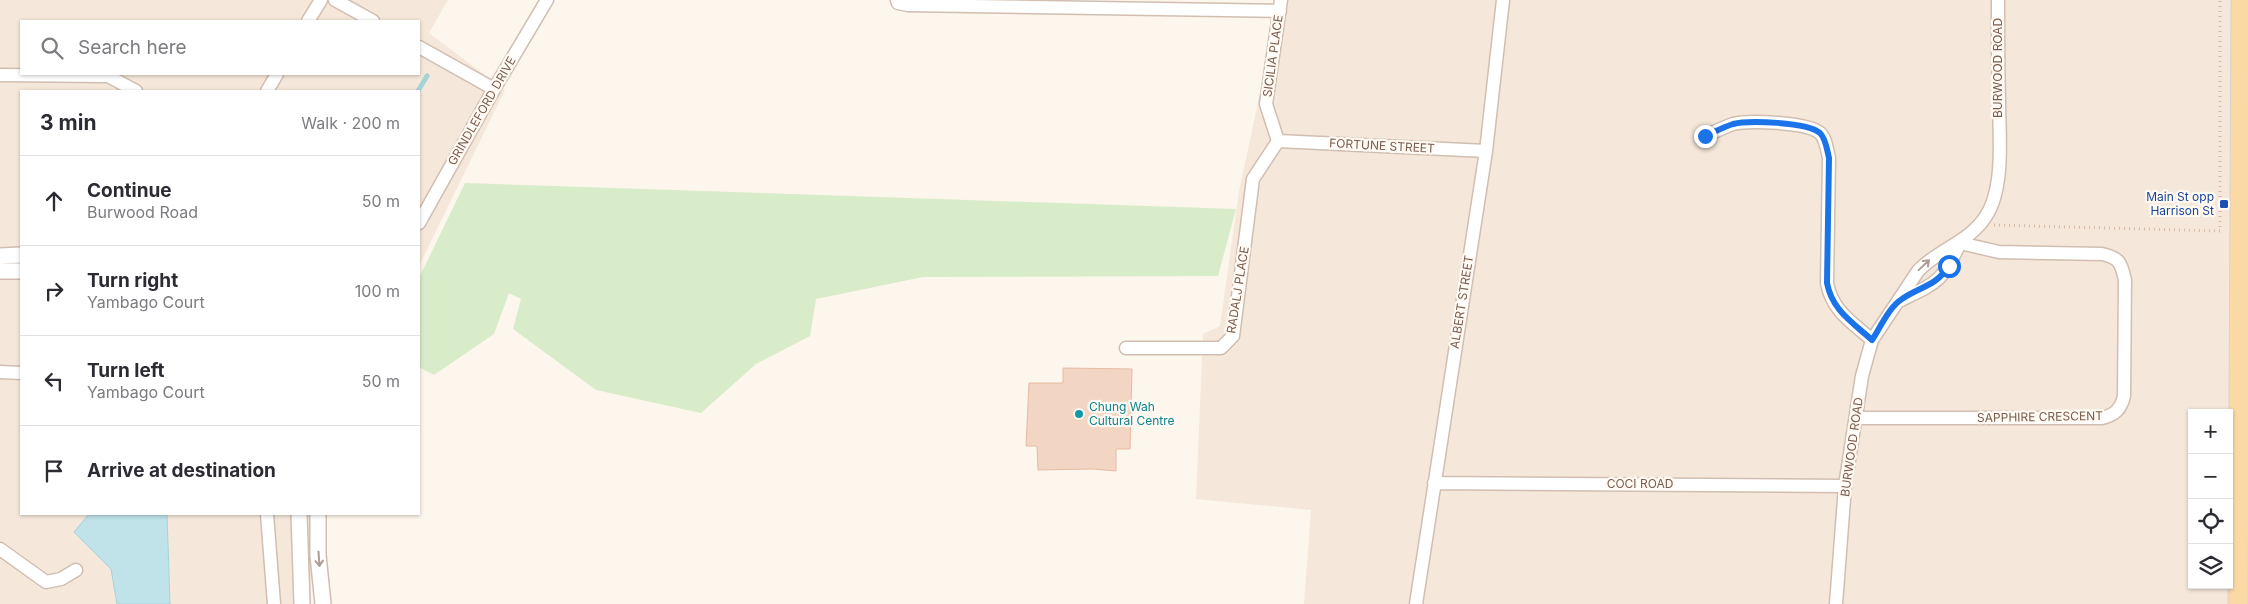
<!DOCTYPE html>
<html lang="en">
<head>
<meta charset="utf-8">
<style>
	:root { --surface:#fff; --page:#f7f7f7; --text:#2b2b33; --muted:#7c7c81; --line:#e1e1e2 }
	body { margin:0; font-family:Inter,sans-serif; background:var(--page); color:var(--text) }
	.controls { position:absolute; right:15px; bottom:15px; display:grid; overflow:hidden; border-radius:0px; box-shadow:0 1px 4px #0004 }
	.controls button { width:45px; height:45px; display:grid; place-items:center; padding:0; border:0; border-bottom:1px solid var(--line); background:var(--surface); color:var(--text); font:25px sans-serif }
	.stop { position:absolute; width:15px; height:15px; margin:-11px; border:4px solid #1a73e8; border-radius:50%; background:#fff }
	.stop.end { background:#1a73e8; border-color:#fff; box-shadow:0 1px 5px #0008 }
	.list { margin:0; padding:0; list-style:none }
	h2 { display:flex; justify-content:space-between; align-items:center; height:65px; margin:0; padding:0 20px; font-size:21px }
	h2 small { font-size:16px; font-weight:400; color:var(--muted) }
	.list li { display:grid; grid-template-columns:32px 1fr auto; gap:15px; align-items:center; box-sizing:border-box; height:90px; padding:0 20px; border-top:1px solid var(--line) }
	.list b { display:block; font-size:19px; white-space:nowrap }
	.list p { margin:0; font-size:16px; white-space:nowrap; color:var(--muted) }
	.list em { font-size:16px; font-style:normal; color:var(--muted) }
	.icon { flex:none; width:28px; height:28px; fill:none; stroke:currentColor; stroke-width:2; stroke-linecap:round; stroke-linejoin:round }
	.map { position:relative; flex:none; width:2248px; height:604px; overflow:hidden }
	.search { position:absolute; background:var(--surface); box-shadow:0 1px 4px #0004; left:20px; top:20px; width:400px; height:55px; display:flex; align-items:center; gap:12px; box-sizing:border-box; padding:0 18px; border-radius:0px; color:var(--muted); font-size:19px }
	.panel { position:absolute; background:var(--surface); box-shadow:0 1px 4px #0004; left:20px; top:90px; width:400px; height:425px; border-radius:0px }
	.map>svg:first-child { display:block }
	.residential { fill:#f5e8da; fill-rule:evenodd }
	.green { fill:#d8ecc9 }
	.water { fill:#bfe3e8; stroke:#a5d3da }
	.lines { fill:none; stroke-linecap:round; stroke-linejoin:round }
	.stream { stroke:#a5d3da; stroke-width:5 }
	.building { fill:#f3d5c3; stroke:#e6bba3 }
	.minor-casing { stroke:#d1beb0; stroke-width:15 }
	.tertiary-casing { stroke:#d1beb0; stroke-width:18 }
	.primary-casing { stroke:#dad1cd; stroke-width:21 }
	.path { stroke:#d9b8a5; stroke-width:3; stroke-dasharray:1 4; stroke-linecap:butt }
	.minor { stroke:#fff; stroke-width:12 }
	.tertiary { stroke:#fff; stroke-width:15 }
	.primary { stroke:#fbd9a5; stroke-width:19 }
	.oneway { stroke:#af9d94 }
	.route { stroke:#1a73e8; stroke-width:6 }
	.transit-dot { fill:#1a4fb4; stroke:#fffaf3; stroke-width:2 }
	.culture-dot { fill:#0f9aa8; stroke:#fffaf3; stroke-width:2 }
	.labels { text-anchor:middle; stroke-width:4.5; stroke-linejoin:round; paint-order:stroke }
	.street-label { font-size:12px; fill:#7a5c4d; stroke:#fffaf3 }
	.transit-label { font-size:12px; fill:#164399; stroke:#fffaf3; text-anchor:end }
	.culture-label { font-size:12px; fill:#0d838f; stroke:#fffaf3; text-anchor:start }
</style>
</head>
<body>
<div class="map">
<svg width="2248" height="604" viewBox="0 0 2248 604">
	<rect width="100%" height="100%" fill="#fdf6ec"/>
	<path class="residential" d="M0 0H448L429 33 505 90 419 266V91H21V514H321L312 547 310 604H0ZM21 21H419V74H21Z
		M1280 0H2248V604H1304L1311 510 1196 499 1203 334 1220 326 1239 191ZM2192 413H2229V585H2192Z"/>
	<path class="green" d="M465 183 1236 209 1218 276 923 277 816 299 810 336 756 364 701 413 596 390 513 329 521 299 509 293 494 334 434 375 419 367V278Z"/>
	<path class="water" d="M89 514H167L170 604H117L111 569 74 532Z"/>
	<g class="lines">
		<path class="stream" d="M418 91 427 76"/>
	</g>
	<path class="building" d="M1063 368 1132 369 1130 449H1116V471L1092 469 1038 470 1037 446H1026L1029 383H1063Z"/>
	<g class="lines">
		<g class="minor-casing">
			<path id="minor" d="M335 0 373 21
				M897 0 898 3 908 5 1280 11
				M308 21 321 0
				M419 47 494 89
				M0 75 108 76 136 91
				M267 91 277 74
				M1705 136C1714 132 1724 127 1733 124 1748 120 1808 122 1820 133 1826 139 1827 150 1829 158L1827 283C1832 311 1852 322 1872 340
				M1278 141 1486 151
				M1278 141 1266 104 1281 0
				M419 223 494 89 547 0
				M1901 300C1938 282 1942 282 1960 243
				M1126 348H1221L1233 336 1253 179 1278 141
				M0 372 21 373
				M1856 418H2102C2115 415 2121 409 2124 396L2125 280C2121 263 2120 258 2102 254L1999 252 1960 243
				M1434 483 1845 486
				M267 514 274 604
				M0 549 46 582 61 579 76 570
				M1416 604 1486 151 1503 0
				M1836 604 1845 486 1862 376 1872 340 1918 271C1938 249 1969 243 1986 216 2005 187 1999 134 1999 100 1998 66 1998 33 1998 0"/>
		</g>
		<g class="tertiary-casing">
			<path id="tertiary" d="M0 256 21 255
				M0 271H21
				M299 514 302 604
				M318 514V555L323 604"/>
		</g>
		<g class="primary-casing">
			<path id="primary" d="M2238 604 2241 0"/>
		</g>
		<path class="path" d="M1994 225 2220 231V0"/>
		<use href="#minor" class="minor"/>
		<use href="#tertiary" class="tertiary"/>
		<use href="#primary" class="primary"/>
	</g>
	<defs><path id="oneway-shaft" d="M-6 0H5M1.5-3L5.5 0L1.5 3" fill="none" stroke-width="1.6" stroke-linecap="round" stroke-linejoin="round" transform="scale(1.25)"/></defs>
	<g class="oneway">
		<use href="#oneway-shaft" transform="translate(1924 265) rotate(-43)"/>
		<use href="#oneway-shaft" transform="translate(319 559) rotate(86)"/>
	</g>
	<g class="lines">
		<path class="route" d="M1705 136C1714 132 1724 127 1733 124 1748 120 1808 122 1820 133 1826 139 1827 150 1829 158L1827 283C1832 310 1852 322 1872 340 1880 328 1889 307 1902 299 1921 286 1935 287 1949 266"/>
	</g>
	<rect class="transit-dot" x="2219" y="199" width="10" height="10" rx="2.5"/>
	<circle class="culture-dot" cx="1079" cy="414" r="5"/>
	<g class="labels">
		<g class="street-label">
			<text transform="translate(1273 56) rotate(-82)" y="4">SICILIA PLACE</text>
			<text transform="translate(1998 68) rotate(-90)" y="4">BURWOOD ROAD</text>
			<text transform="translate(482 111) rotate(-60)" y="4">GRINDLEFORD DRIVE</text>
			<text transform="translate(1382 146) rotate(3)" y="4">FORTUNE STREET</text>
			<text transform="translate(1238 290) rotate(-81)" y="4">RADALJ PLACE</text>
			<text transform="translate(1462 302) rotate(-81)" y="4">ALBERT STREET</text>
			<text transform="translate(2040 417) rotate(-1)" y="4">SAPPHIRE CRESCENT</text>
			<text transform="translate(1852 447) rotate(-82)" y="4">BURWOOD ROAD</text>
			<text x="1640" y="488">COCI ROAD</text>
		</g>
		<g class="transit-label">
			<text x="2214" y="201">Main St opp<tspan x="2214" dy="14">Harrison St</tspan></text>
		</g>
		<g class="culture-label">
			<text x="1089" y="411">Chung Wah<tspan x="1089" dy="14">Cultural Centre</tspan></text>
		</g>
	</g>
</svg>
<div class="controls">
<button>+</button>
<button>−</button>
<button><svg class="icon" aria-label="locate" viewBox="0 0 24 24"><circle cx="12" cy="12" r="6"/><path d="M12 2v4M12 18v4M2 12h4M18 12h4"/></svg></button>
<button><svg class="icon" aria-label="layers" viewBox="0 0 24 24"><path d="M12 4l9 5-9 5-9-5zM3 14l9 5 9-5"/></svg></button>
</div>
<div class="stop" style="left:1949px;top:266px"></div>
<div class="stop end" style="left:1705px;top:136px"></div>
<div class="search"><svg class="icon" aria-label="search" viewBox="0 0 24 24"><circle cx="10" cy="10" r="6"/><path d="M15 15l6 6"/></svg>Search here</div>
<section class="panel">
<h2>3 min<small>Walk · 200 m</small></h2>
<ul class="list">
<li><svg class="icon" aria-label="ahead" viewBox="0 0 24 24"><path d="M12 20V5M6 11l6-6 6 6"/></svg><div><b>Continue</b><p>Burwood Road</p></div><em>50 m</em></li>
<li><svg class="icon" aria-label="right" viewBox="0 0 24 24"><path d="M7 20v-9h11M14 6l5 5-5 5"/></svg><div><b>Turn right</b><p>Yambago Court</p></div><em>100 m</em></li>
<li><svg class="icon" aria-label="left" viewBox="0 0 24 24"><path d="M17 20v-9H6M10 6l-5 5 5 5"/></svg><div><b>Turn left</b><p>Yambago Court</p></div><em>50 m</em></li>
<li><svg class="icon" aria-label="arrive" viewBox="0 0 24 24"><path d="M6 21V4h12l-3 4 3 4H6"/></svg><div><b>Arrive at destination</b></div></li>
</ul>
</section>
</div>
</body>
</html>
